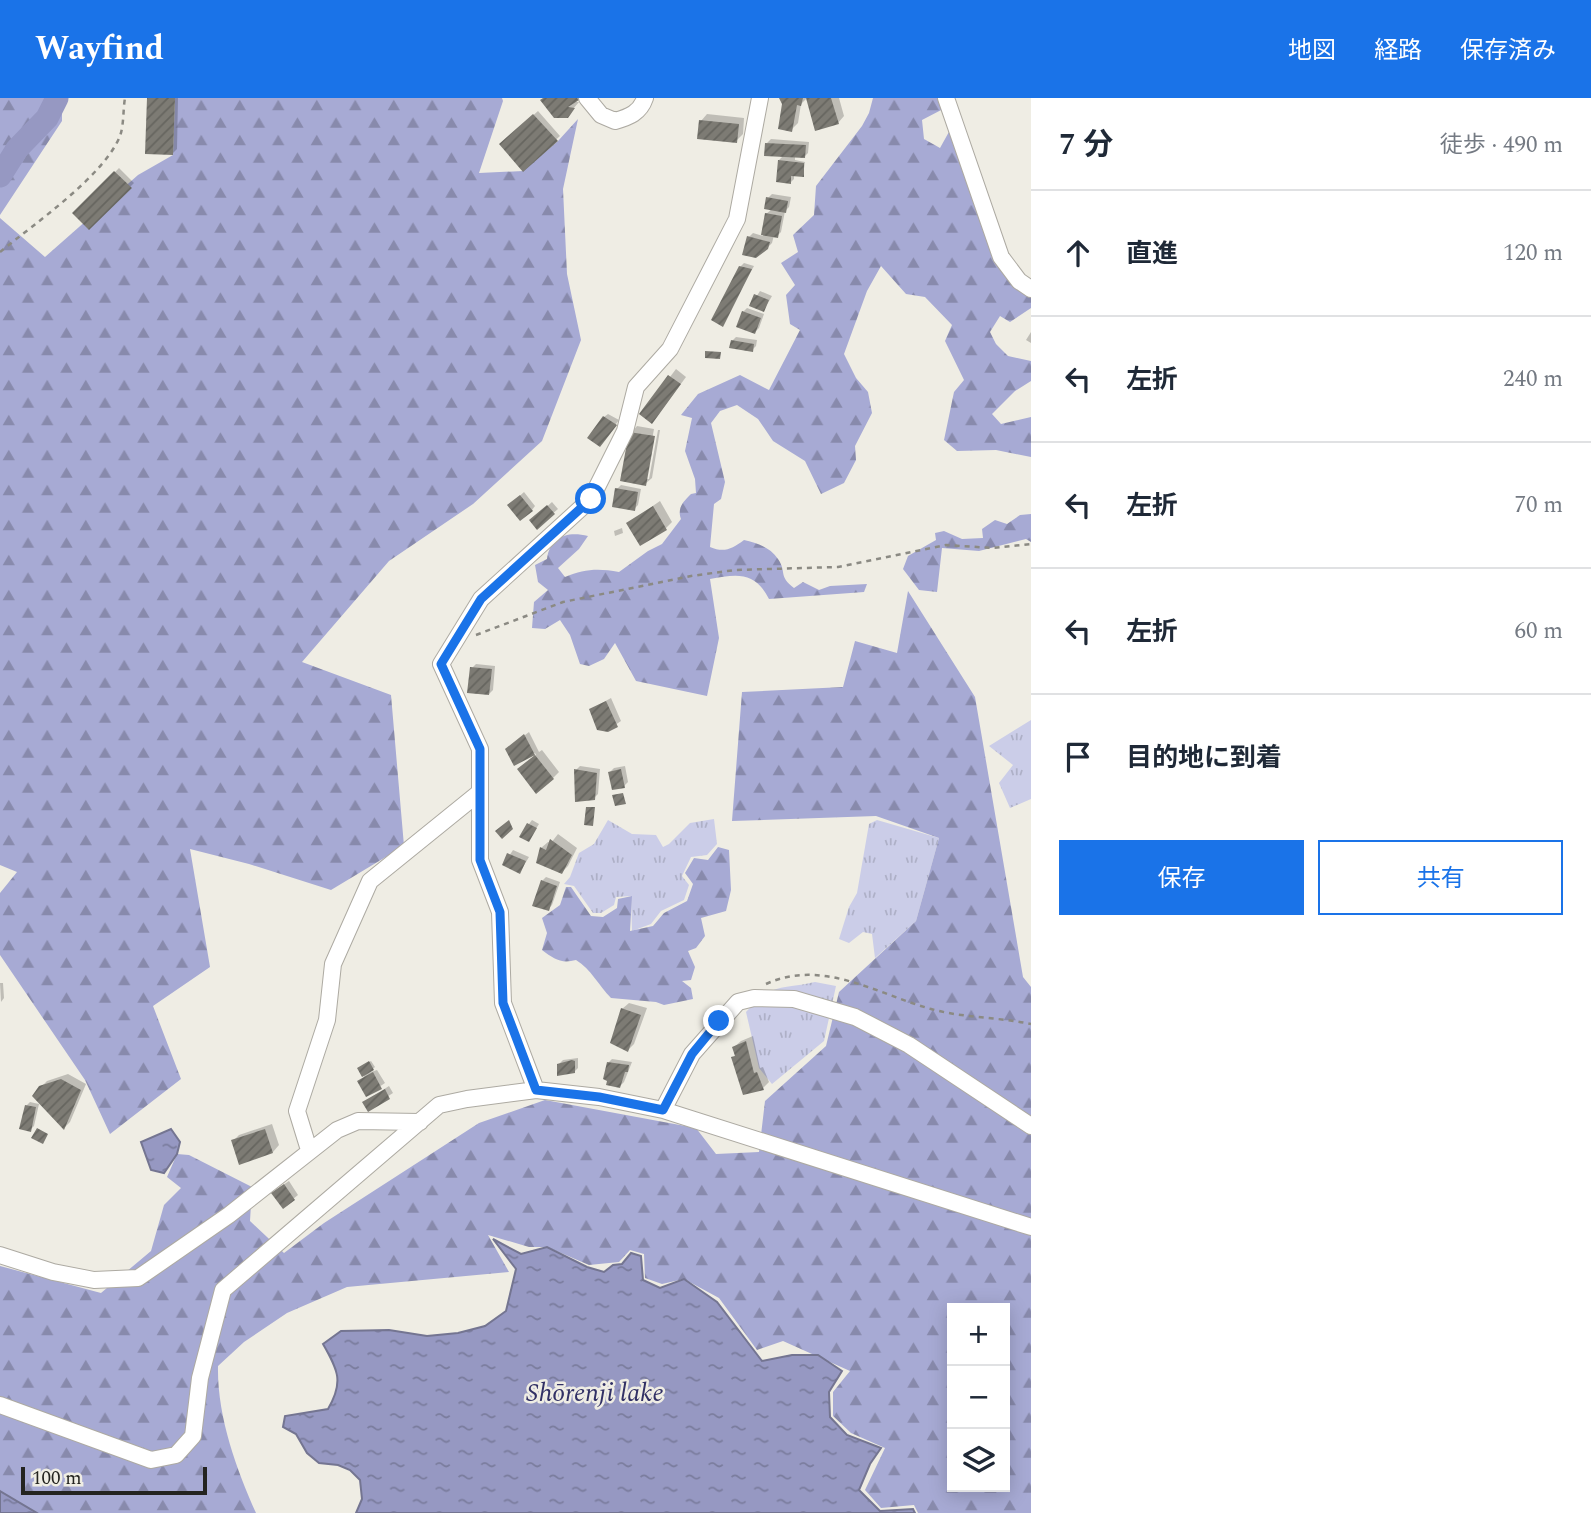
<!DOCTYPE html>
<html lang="ja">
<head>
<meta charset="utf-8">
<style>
	:root { --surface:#fff; --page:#f6f6f7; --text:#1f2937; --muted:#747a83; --line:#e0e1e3; --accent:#1a73e8 }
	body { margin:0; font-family:Spectral,"Noto Sans JP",serif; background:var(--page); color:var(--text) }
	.controls { position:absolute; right:21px; bottom:21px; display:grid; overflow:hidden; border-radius:0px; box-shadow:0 4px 18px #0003 }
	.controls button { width:63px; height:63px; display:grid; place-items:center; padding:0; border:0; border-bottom:2px solid var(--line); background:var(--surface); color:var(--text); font:35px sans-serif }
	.scale { position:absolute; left:21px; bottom:18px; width:186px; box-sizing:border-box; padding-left:7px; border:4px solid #242420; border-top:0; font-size:19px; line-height:24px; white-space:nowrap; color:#242420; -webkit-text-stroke:5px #efede4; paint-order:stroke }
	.stop { position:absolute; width:21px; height:21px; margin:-16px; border:5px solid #1a73e8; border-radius:50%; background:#fff }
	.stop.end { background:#1a73e8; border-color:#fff; box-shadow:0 2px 7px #0008 }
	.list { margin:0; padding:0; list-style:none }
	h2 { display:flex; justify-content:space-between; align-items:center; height:91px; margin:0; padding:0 28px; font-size:30px }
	h2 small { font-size:23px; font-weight:400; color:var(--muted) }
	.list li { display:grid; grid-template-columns:46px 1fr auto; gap:21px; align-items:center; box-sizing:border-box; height:126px; padding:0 28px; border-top:2px solid var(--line) }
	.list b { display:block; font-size:26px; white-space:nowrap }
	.list em { font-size:23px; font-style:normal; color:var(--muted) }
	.actions { display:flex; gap:14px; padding:21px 28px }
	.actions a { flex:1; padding:16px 0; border:2px solid var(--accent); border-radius:0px; text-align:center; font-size:24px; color:var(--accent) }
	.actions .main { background:var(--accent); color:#fff }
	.icon { flex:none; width:38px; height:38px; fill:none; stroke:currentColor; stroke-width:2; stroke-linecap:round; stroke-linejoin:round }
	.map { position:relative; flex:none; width:1031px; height:1415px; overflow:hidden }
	header { display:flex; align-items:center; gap:42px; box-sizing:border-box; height:98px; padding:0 35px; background:var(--accent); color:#fff }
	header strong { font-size:33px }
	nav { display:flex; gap:38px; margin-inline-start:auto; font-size:24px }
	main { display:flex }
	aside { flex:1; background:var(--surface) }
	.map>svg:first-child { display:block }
	.grass { fill:url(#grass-tufts) }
	.forest { fill:url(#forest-firs); fill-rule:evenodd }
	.water { fill:url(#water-ripples); stroke:#747591; stroke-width:2 }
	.shadow { fill:#0003 }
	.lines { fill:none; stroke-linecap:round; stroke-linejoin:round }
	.river { stroke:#9698c2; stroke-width:23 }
	.building { fill:url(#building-hatch) }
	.minor-casing { stroke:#adaaa2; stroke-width:18 }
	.path { stroke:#8b8a83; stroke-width:2.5; stroke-dasharray:5 5; stroke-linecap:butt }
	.minor { stroke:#fff; stroke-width:16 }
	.route { stroke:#1a73e8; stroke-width:9 }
	.labels { text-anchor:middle; stroke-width:5; stroke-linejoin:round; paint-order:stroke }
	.water-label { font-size:26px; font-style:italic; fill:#313065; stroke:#efede4 }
</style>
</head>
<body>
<header>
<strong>Wayfind</strong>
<nav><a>地図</a><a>経路</a><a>保存済み</a></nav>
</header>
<main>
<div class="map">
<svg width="1031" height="1415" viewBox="0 0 1031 1415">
	<defs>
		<pattern id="grass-tufts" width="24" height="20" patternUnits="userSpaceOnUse" patternTransform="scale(1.75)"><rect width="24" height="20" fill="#cbcde8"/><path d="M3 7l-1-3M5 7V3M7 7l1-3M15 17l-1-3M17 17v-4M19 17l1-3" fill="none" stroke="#aeb0c7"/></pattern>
		<pattern id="forest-firs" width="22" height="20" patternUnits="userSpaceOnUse" patternTransform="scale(1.75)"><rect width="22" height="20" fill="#a7aad4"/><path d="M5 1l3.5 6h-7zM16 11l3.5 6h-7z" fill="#888aac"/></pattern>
		<pattern id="water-ripples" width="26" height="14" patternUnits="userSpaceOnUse" patternTransform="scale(1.75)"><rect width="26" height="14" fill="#9698c2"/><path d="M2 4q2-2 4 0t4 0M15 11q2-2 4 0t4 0" fill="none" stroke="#7a7c9d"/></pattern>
		<pattern id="building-hatch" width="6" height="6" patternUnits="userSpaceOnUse" patternTransform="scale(1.75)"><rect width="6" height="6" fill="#7d7b74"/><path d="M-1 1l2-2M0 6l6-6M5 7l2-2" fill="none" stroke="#66655f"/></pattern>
	</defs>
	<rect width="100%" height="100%" fill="#efede4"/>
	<path class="grass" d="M1031 622V701L1010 710 999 685 1013 667 989 648Z
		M714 721 717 746 707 757 691 759 682 778 689 787 684 802 661 813 651 826 632 833 631 798 616 799 614 807 601 815H593L574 788 564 786 570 779 579 755 594 746 608 722 632 736 656 737 663 749 669 746 690 725Z
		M877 722 939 740 916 823 875 860 872 836 863 834 849 845 839 841 849 809 857 795 869 726Z
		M815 884 836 888 824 943 772 986 759 970 746 914C774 884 779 892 815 884Z"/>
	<path class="forest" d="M0 0H62V23L0 117Z
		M175 0H502L503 3 479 75 523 73 558 43 578 21 563 91 567 176 581 242 542 343 473 406 389 463 302 564 391 597 404 748 331 792 249 766 190 751 210 869 153 908 181 981 110 1036 85 982 0 857V795L17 774 0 767V120L45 159 138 77 173 57Z
		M873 0H940L945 10 922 22 924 41 940 50 950 32 994 160 1031 196V210L1010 224 1000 218 990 234 996 246 1008 258 1031 263V283L1015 293 992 316 1001 326 1031 319V359L996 352 957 353 944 342 954 294 964 282 945 243 952 227 925 199 906 196 881 168 867 193 844 256 856 280 868 294 872 315 855 348 856 362 844 385 821 396 805 363 773 343 758 321 737 307 720 313 711 325 725 384 721 401 714 406 710 449C724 455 732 451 744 442 757 445 770 449 778 461 787 474 778 478 794 490L803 484 819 492 830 488 867 486 864 494 769 501C755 473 737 476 710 481L719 540 707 598 636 583 615 545 604 561 589 568 580 566 570 537 560 522 545 531 532 530 534 504 548 492 538 484 535 467 547 461C550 438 568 433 588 438L579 451 558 470 565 479C584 471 598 470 619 474L648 453 662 446 681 421C677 410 683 404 691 396L696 395 695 381 685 353 692 320 681 317 698 296 740 277 769 292 800 232 790 226 786 197 795 187 781 165 798 154 793 137 814 117 816 88 862 28 869 15Z
		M1031 416V444L1026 441 979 453 942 450 937 494 919 492 903 471 908 458 936 442 935 435 944 433 962 441 983 440 982 431 995 422 1007 426 1020 417Z
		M908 493 975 599 1023 879 1031 889V1415H918L914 1407 881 1410 865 1392 885 1350 851 1335 833 1318V1294L850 1273 783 1243 757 1252 719 1200 684 1181 662 1186 645 1180 644 1156 630 1152 619 1164 589 1167 547 1149H529L488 1137 509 1174 347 1189 287 1215 244 1244 218 1268C217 1318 236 1370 256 1415H0V1168L101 1195 151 1153 164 1107 181 1090 167 1079 177 1056 189 1057 252 1089 250 1123 284 1155 324 1125 479 1025 545 1002 696 1030 716 1056 759 1054 765 1003 826 948 839 894 916 823 939 740 876 718 732 723 742 594 843 589 855 543 897 555ZM952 1210H1005V1389H952Z
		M718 749 729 752 731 792 726 813 701 820 705 838 696 850 688 853 695 869 691 882 682 883 691 890 693 901 664 907 656 904 611 900C599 888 591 871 576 862 561 866 554 861 542 852L547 835 542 820 560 807 566 789H571L591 818 603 819 617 810 618 801 632 798 630 833 653 828 664 815 687 803 693 786 685 775 694 760 708 762Z"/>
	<path class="water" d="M171 1031 180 1044 177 1056 164 1075 151 1072 141 1044Z
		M493 1141 521 1156 547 1149 587 1169 604 1174 613 1167 622 1166 631 1155 641 1158 643 1182 660 1190 684 1181 717 1204 762 1263 792 1257H818L842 1273 829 1294 830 1319 847 1337 881 1350 870 1366 859 1392 880 1413 913 1411 915 1415H356L362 1401 360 1382 350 1372 338 1367 319 1365 307 1355 296 1336 283 1329 285 1318 328 1311C344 1284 338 1272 323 1246L341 1233 389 1232 427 1238 458 1235 485 1228 506 1213 516 1171Z
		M0 1393 37 1415H0Z"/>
	<path class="shadow" d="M149 0H178L177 51 173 55Z
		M545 0H579L576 4H579L567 18Z
		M781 0H807L801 6 798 25 791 32Z
		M808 0H839L844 18 838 25Z
		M538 13 560 38 523 71 501 46Z
		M707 16 744 20 743 36 736 43 701 23Z
		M771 41 809 44 808 55 804 59 795 58V62L805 64 803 77 794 76V81L790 85 779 62 784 57 767 45Z
		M119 70 134 85 89 130 75 115Z
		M772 96 791 99 789 109 785 113 781 134 777 138 774 137 772 145 767 150 749 139 753 135 763 138 766 116 772 111 768 100Z
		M744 165 754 168 722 227 740 169Z
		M760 193 772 198 764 212 751 207Z
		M747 210 764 216 759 230 755 234 743 214Z
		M1031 234V245L1026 242Z
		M736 239 757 242 756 248 752 252 732 243Z
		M676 271 686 279 658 317 642 316Z
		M608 316 619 322 603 343 604 319Z
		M637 328 654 331 645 381H649L658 332H660L652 380 645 386 631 335Z
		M621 387 641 391 638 407 634 411 617 391Z
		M524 394 535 408 532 412 513 404Z
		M660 403 672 424 666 430 628 425Z
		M552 404 558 411 537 429 531 423Z
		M622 430 623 435 615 438 614 433Z
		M476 566 495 568 493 592 489 596 472 570Z
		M611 600 621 623 608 632 591 611Z
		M529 634 539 654 542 652 559 674 553 680 526 665 536 657 535 655 515 666 512 647Z
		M580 668 600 671 598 696 594 700 576 672Z
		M625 668 628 684 624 688 610 674 614 670Z
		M532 722 539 726 529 742V726Z
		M558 736 577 750 568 768 562 774 541 750 548 744 551 745Z
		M513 752 529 759 520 774 504 766Z
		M546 779 560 784 552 807 548 811 542 783Z
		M0 885H3L4 900 1 904Z
		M629 905 647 910 634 946 628 952 622 911Z
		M753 938 760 970 763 969 769 984 763 990 733 960 736 956 734 949 741 943Z
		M578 960V970L574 974 559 966 563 962Z
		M612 961 632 964 624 984 620 988 608 965Z
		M371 963 375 969 368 975 377 972 385 985 367 997 359 983 364 979 359 970Z
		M68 976 86 986 70 1024 64 1030 40 990 47 983Z
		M389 988 393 995 368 1011 364 1004Z
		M30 1004 39 1006 34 1028 30 1032 26 1008Z
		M272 1026 279 1047 273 1054 233 1043 239 1037Z
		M289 1083 298 1097 283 1109 277 1091Z"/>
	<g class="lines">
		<path class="river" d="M0 78 17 51 47 20 57 0"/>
	</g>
	<path class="building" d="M147 0H175L173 57 145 56Z
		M543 0H577L579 2 568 9 575 10 568 20H554L540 2Z
		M779 0H803L801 8 797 7 792 34 778 31 782 6Z
		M806 0H831L839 26 815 33Z
		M533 16 558 43 523 74 499 46Z
		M699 22 739 26 737 45 697 41Z
		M765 45 806 47 805 60 764 58Z
		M778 62 804 65V79L791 78V86L776 84Z
		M114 73 132 90 89 132 72 115Z
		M766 99 788 103 786 115 764 111Z
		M765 115 782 118 778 140 761 137Z
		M747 138 770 144 768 151 756 160 742 157Z
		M739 168 752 171 723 229 711 222Z
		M754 196 769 202 764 214 749 208Z
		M742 213 761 220 755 236 736 229Z
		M731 242 754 246 753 254 729 250Z
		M705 253 721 254 720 261 705 260Z
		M668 277 681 286 652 326 639 316Z
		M603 318 617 327 600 349 587 340Z
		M629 334 655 338 646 388 620 383Z
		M615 390 638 394 635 413 612 409Z
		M520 397 533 413 520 423 507 407Z
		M547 407 555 416 537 432 529 422Z
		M653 408 667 432 640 448 626 425Z
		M470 569 492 571 489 597 467 595Z
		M606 603 618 629 608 634 597 632 589 611Z
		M524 636 535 657 514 668 505 651Z
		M535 657 554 681 536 696 517 671Z
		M574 671 597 675 595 702 575 704Z
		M621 671 625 690 612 692 608 674Z
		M623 695 626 706 615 708 612 697Z
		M586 709H595L593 728 584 727Z
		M509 722 513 731 502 741 495 733Z
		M527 725 537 730 529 744 519 739Z
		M550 741 572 757 562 776 536 765 540 749 546 752Z
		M507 755 526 763 520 776 502 767Z
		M541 782 557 788 549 813 532 808Z
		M621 910 641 917 628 954 610 945Z
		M746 943 754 975 757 974 764 992 743 997 731 959 735 958 732 949Z
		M572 962 575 963V975L557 978V966Z
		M369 963 374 972 362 979 357 970Z
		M607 964 629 967 628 974H625L620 990 606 987 607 983 603 981Z
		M373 974 382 991 366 999 357 983Z
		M61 981 81 992 64 1032 32 998 39 988Z
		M385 991 390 1001 368 1014 362 1004Z
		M25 1007 36 1009 31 1034 19 1031Z
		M37 1030 48 1036 43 1046 31 1040Z
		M265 1031 273 1055 239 1067 231 1042Z
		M284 1086 295 1102 283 1111 271 1095Z"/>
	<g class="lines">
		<g class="minor-casing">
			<path id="minor" d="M587 0 601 17 615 23C629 19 640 15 645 0
				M946 0 1001 159 1019 183 1031 191
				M536 992 503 905 500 814 480 762V651L441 566 481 501 591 401 625 333 636 289 670 251 737 121 760 0
				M663 1012 692 956 738 904 754 900 794 901 855 919 909 947 1031 1028
				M309 1052 297 1013 327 922 333 866 370 783 480 694
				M0 1157 53 1174 94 1182 138 1180 229 1117 337 1032 358 1023 420 1024
				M0 1307 151 1362 176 1357 193 1338 200 1280 223 1192 439 1007 467 1001 536 992 599 999 663 1012 1031 1129"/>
		</g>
		<path class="path" d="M0 154C34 126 104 78 120 38 124 27 123 11 125 0
			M476 537 563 504 691 478 735 472 838 469 946 447 992 450 1031 446
			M766 886C822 860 877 896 931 911 963 920 998 919 1031 926"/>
		<use href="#minor" class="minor"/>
	</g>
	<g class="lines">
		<path class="route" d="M591 401 481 501 441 566 480 651V762L500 814 503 905 536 992 599 999 663 1012 692 956 719 923"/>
	</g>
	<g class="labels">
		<g class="water-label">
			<text x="595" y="1303">Shōrenji lake</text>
		</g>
	</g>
</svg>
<div class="controls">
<button>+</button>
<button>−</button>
<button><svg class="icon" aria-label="layers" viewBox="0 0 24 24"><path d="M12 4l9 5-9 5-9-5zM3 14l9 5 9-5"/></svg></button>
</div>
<div class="scale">100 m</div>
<div class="stop" style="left:591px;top:401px"></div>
<div class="stop end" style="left:719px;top:923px"></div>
</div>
<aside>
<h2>7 分<small>徒歩 · 490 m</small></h2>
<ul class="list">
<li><svg class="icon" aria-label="ahead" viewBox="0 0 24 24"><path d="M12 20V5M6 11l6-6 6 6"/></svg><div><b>直進</b></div><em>120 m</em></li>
<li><svg class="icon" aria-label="left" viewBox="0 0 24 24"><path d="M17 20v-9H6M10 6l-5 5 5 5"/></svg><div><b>左折</b></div><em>240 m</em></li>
<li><svg class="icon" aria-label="left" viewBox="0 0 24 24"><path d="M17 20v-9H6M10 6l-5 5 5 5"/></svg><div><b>左折</b></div><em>70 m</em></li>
<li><svg class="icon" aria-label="left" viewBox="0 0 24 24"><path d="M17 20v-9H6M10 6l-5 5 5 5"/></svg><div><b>左折</b></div><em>60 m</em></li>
<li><svg class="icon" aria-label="arrive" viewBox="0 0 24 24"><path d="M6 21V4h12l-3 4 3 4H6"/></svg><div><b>目的地に到着</b></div></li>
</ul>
<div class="actions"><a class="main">保存</a><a>共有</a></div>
</aside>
</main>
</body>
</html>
